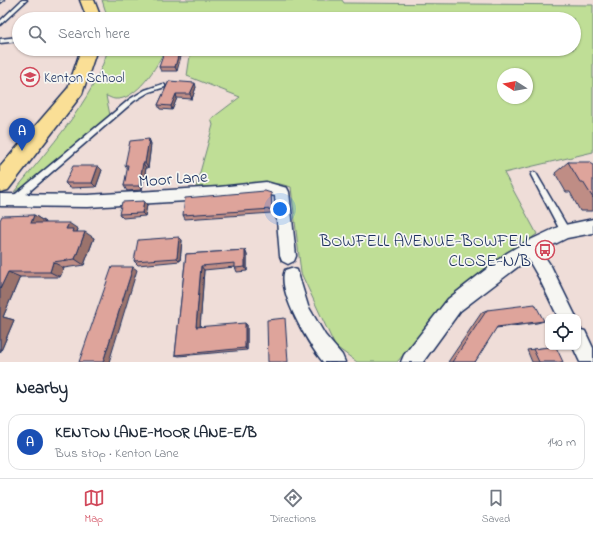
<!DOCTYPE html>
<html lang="en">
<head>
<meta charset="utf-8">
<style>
	:root { --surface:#fff; --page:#f2f2f3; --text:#1f2937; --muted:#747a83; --line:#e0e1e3; --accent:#d1495b }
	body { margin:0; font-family:"Indie Flower",sans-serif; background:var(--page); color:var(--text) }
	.controls { position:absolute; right:12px; bottom:12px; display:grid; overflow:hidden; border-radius:8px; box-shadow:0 1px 3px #0004 }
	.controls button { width:36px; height:36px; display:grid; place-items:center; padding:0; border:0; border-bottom:1px solid var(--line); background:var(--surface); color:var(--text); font:20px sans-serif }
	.compass { position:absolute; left:497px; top:68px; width:36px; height:36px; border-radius:50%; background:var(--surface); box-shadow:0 1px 3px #0004; rotate:281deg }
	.you { position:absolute; left:280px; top:209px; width:14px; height:14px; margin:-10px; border:3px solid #fff; border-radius:50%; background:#1a73e8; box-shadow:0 0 0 6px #1a73e833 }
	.badge { display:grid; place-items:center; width:26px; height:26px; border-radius:50%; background:var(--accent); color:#fff; font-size:13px; font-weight:700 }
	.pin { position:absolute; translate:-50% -33px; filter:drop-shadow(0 1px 2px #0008) }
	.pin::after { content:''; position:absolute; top:21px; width:14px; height:12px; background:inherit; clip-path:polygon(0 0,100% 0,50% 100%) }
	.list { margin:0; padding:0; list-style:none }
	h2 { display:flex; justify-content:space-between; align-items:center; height:52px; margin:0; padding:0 16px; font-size:17px }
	h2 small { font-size:13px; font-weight:400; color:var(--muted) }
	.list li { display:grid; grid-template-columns:26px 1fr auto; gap:12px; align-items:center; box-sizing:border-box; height:56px; margin:0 8px 8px; padding:0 8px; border:1px solid var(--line); border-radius:12px }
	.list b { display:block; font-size:15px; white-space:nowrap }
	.list p { margin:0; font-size:13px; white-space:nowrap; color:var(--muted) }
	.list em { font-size:13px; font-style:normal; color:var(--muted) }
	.icon { flex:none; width:22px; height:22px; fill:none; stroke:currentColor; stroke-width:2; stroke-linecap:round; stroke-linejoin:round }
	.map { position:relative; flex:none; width:593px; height:362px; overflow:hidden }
	.search { position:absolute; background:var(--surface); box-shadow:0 1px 3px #0004; left:12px; right:12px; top:12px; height:44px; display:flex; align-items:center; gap:10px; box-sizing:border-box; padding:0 14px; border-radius:22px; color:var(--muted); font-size:15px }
	.sheet { height:116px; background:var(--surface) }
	nav { display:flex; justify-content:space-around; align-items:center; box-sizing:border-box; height:56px; border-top:1px solid var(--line); background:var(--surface); font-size:11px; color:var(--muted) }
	nav a { display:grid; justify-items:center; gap:2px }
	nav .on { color:var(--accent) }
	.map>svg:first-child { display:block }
	.green { fill:#bfde96; stroke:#6d867a; fill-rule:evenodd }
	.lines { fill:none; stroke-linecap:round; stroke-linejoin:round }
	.service-casing { stroke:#1b2f5e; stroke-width:3 }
	.minor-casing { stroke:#1b2f5e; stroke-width:3 }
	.primary-casing { stroke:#1b2f5e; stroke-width:3 }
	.service { fill:#f6f6f2; fill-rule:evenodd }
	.minor { fill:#f6f6f2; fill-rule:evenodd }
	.primary { fill:#fadf96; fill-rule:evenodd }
	.wall { fill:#bf8d85; stroke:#1b2f5e }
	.shaded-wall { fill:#9b736c; stroke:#1b2f5e }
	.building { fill:#dea49b; stroke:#1b2f5e }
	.labels { text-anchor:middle; stroke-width:3.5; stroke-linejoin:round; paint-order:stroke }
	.far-poi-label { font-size:14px; fill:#1b2f5e; stroke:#f6f6f2; text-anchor:start }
	.street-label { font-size:17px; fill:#1b2f5e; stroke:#f6f6f2 }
	.poi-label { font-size:17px; fill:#1b2f5e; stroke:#f6f6f2; text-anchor:end }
</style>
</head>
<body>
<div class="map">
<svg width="593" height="362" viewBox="0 0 593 362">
	<rect width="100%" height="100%" fill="#efddd8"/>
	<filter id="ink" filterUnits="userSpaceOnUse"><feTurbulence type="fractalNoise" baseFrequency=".025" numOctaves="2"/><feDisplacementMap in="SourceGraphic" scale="8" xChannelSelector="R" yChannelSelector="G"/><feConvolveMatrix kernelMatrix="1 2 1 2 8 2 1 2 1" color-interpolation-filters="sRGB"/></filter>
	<g filter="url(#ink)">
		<path class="green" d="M102 0H342L344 3 593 5V152L504 173 537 234 455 295 397 362H357L335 346 301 273 291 187 280 184 196 187 213 125 211 119 240 97 187 76 191 49H574V19H108ZM503 74H527V98H503Z
			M108 49H165C158 66 136 101 115 99 112 99 108 96 106 96L110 115 25 186 14 192C47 150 94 100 108 49Z"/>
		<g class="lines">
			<g class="service-casing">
				<path id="service" d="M0 0H4L0 3Z
					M22 0H27L0 25V21Z
					M19 37V41L0 43V39Z
					M163 84 165 85V87L149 92 134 101 17 202 14 203 11 202 10 200 11 198 130 99 145 90Z
					M534 172 536 173 568 228 569 231 568 234 565 235 562 234 531 175 532 173Z"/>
			</g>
			<g class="minor-casing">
				<path id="minor" d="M266 182 287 188 289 192 296 256 294 261 288 264 282 261 280 256 275 196 266 194 219 199 88 207 0 206V194L88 195 219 187Z
					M593 219V233L567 238 541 251 551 266 576 317H558L539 278 528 259 460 311 423 362H401L404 355 448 299 507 253 524 243 560 226Z
					M291 268 297 270 308 306 325 335 342 355 345 362H323C309 345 276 291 285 270Z
					M578 329 585 331 593 348V362H580L573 347H578Z"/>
			</g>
			<g class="primary-casing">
				<path id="primary" d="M80 0H94L99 13V19H85V13Z
					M81 49H97L82 94 8 190 0 192V167L68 88Z"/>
			</g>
			<use href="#service" class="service"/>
			<use href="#minor" class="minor"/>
			<use href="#primary" class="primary"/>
		</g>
		<path class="wall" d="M169 49 177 71H161L159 67Z
			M169 81 196 87 192 99 177 98 172 110 160 109 158 105Z
			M149 139 151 144 148 168H146L142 190 127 191 124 186 128 169 125 165Z
			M568 162 593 166V211H580L570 192H566L555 173Z
			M102 170 96 187 70 188 65 183Z
			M271 193 272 213 185 219 183 215Z
			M144 201 147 205 145 216 123 218 119 214Z
			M34 215 45 222 44 223 78 229 77 232 94 238 84 265 64 268 60 277H20L3 317 14 320 0 353V220Z
			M182 240 180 261 138 265 134 261Z
			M245 250 247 255V271L237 272 235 267 204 270 200 327 247 325V350L179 356 175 355 186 254Z
			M487 310 544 321 537 323 496 328 475 362H448L482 312Z
			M550 347 563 362H532L527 350Z"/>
		<path class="shaded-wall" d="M180 49H183L177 71 175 67Z
			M195 83 196 87 192 99 190 94Z
			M176 94 177 98 172 110 171 106Z
			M149 139 151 144 148 168 145 163Z
			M143 163 146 168 142 190 139 186Z
			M98 166 102 170 96 187 92 183Z
			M144 201 147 205 145 216 142 213Z
			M34 215 45 222 41 230 31 223Z
			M69 223 78 229 77 232 82 238 66 229Z
			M85 232 94 238 84 265 75 259Z
			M179 237 182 240 180 261 177 258Z
			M245 250 247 255V271L245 267Z
			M53 262 64 268 60 277 50 272Z
			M201 266 204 270 200 329 196 327Z
			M133 267 137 270 109 362H103Z
			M8 272 20 277 3 317 14 320 0 353V289Z
			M245 323 247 325V350L245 348Z"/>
		<path class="building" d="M169 49H180L175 67H159L164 53H167Z
			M169 81 195 83 190 94H176L171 106 158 105Z
			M149 139 145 163H143L139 186H124L128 165H125L130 141Z
			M568 162H591L593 166V198L583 182H580Z
			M73 166H98L92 183H65Z
			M265 191 271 193 272 209 183 215 185 198Z
			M144 201 142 213 119 214 122 202Z
			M34 215 31 223H69L66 229H73L72 232H85L75 259 53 262 50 272H8L0 289V220L2 216Z
			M179 237 177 258 134 261 138 240Z
			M245 250V267L235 268V263L201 266 196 327 245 323V348L175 355 186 254Z
			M112 267H133L103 362H79Z
			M535 304 544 321 497 327 475 362H452L487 310Z
			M285 318 288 362H268L267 320Z
			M550 347H556L563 362H539L533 349Z"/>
	</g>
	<defs>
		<g id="school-ring" transform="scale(1)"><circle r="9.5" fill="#f6f6f2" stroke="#d1495b" stroke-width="1.5"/><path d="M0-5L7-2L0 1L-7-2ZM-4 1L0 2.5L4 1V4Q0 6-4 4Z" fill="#d1495b"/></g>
		<g id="bus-ring" transform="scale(1)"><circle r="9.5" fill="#f6f6f2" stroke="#d1495b" stroke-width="1.5"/><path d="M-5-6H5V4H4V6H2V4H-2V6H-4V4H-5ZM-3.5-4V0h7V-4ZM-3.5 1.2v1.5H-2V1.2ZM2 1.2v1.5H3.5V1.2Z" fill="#d1495b"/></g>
	</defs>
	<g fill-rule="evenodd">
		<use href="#school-ring" x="30" y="77"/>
		<use href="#bus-ring" x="545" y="250"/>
	</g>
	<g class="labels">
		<g class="far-poi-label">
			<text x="44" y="82">Kenton School</text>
		</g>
		<g class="street-label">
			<text transform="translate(173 178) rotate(-4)" y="6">Moor Lane</text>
		</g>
		<g class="poi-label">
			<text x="531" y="246">BOWFELL AVENUE-BOWFELL<tspan x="531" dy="20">CLOSE-N/B</tspan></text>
		</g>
	</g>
</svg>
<div class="controls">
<button><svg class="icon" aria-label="locate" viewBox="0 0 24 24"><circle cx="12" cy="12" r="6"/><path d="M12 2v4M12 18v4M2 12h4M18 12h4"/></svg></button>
</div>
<svg class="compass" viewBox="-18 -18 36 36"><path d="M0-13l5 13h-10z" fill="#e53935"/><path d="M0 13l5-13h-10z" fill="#747a83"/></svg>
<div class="you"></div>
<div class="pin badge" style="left:22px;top:151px;background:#1a4fb4">A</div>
<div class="search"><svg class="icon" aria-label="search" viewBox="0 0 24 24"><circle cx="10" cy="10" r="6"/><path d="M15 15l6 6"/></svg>Search here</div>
</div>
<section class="sheet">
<h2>Nearby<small></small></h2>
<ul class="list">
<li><span class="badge" style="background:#1a4fb4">A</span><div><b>KENTON LANE-MOOR LANE-E/B</b><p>Bus stop · Kenton Lane</p></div><em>140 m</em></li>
</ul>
</section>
<nav>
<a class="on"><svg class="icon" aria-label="map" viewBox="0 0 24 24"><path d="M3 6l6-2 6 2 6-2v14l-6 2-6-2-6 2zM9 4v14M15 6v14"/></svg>Map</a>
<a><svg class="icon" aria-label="directions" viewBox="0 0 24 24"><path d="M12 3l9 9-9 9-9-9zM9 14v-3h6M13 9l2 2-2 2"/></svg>Directions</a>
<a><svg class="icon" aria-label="saved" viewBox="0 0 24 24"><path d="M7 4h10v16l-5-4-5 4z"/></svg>Saved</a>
</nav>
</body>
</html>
